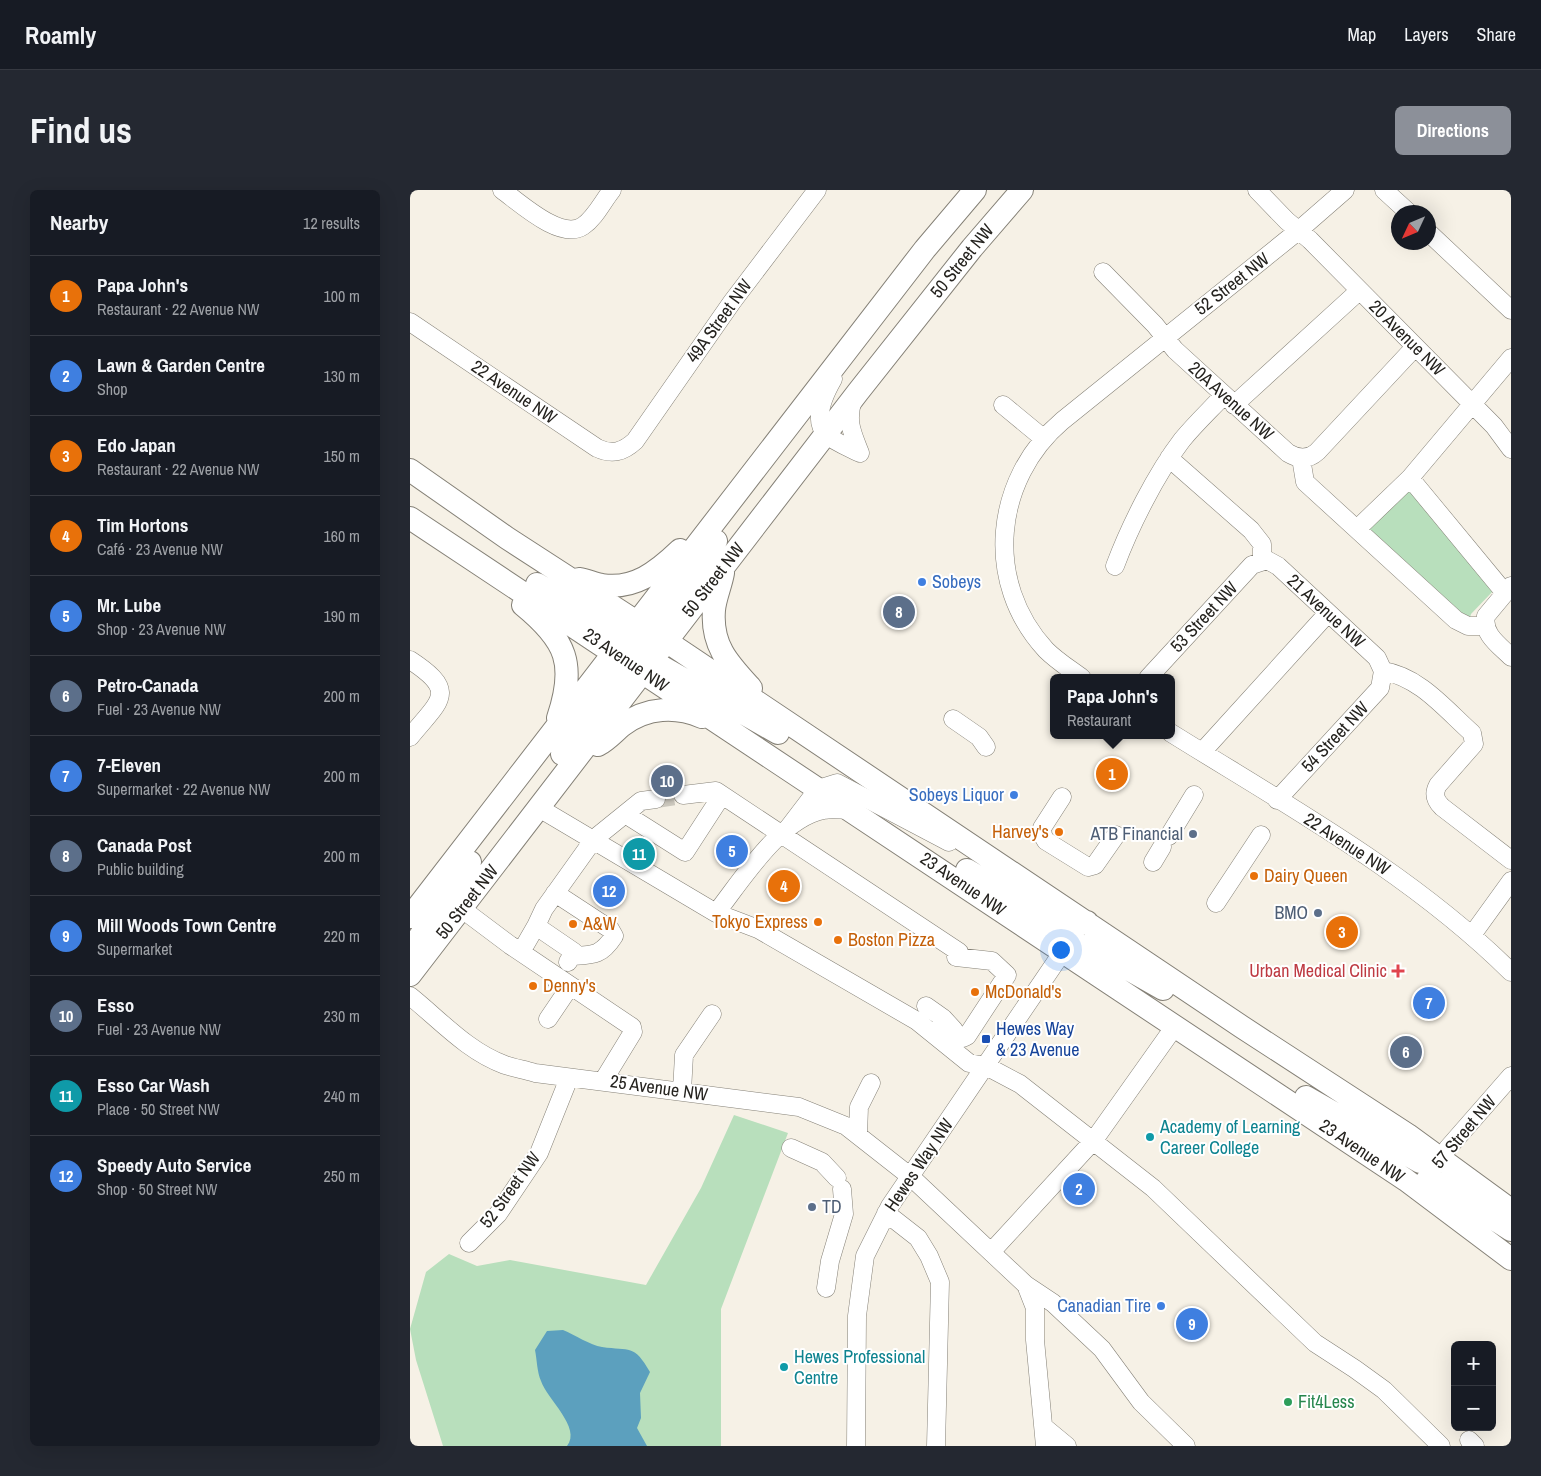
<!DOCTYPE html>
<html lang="en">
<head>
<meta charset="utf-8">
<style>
	:root { --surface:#171b24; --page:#242831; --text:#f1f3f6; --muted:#9ea1a6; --line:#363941; --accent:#8c9099 }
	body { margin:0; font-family:"Archivo Narrow",sans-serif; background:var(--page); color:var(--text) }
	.controls { position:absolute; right:15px; bottom:15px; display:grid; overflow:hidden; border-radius:8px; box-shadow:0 5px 20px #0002 }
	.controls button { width:45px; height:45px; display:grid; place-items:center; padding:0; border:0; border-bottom:1px solid var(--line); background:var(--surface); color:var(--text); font:25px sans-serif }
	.compass { position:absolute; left:981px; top:15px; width:45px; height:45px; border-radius:50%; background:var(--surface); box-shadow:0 5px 20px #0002; rotate:226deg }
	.you { position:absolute; left:650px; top:759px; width:18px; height:18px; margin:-12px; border:4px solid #fff; border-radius:50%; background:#1a73e8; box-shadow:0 0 0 8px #1a73e833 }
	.badge { display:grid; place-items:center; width:32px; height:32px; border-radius:50%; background:var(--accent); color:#fff; font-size:16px; font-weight:700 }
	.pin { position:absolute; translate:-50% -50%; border:2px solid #fff; box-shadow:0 1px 5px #0006 }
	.popup { position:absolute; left:640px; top:484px; width:125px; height:65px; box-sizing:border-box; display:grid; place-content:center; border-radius:8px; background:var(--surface); filter:drop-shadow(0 1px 4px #0005); font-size:16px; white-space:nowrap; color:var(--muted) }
	.popup b { font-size:19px; color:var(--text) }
	.popup::after { content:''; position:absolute; left:50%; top:100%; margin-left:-10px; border:10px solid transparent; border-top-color:var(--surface) }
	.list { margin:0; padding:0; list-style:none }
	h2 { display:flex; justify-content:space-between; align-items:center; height:65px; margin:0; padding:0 20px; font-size:21px }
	h2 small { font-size:16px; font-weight:400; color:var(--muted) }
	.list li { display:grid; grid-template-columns:32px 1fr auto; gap:15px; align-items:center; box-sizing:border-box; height:80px; padding:0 20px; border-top:1px solid var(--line) }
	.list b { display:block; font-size:19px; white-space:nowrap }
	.list p { margin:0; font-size:16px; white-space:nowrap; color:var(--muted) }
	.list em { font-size:16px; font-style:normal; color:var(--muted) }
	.map { position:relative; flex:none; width:1101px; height:1256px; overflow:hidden; border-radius:8px }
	header { display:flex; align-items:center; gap:30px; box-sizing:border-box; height:70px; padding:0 25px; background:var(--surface); border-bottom:1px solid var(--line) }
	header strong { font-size:24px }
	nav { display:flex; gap:28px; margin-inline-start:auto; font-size:18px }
	.intro { display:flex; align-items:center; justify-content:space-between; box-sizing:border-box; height:120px; padding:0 30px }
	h1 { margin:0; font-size:35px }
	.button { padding:12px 22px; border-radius:8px; background:var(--accent); color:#fff; font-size:18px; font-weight:700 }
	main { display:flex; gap:30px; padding:0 30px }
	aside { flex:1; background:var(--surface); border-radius:8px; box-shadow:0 5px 20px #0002 }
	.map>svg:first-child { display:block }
	.green { fill:#b8dfbc }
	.water { fill:#5ca0be }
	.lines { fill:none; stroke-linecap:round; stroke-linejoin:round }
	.minor-tunnel { stroke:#ccc8be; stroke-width:18; stroke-dasharray:18 9; stroke-linecap:butt }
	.minor-casing { stroke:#858177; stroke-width:19 }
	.major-casing { stroke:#858177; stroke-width:24 }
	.minor { stroke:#fff; stroke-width:18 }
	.major { stroke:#fff; stroke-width:22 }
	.shop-dot { fill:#3f7fe0; stroke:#fff; stroke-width:2 }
	.food-dot { fill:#e8710a; stroke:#fff; stroke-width:2 }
	.service-dot { fill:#5c6f8a; stroke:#fff; stroke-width:2 }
	.health-dot { fill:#e0444e; stroke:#fff; stroke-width:2 }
	.transit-dot { fill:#1a4fb4; stroke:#fff; stroke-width:2 }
	.culture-dot { fill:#0f9aa8; stroke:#fff; stroke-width:2 }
	.leisure-dot { fill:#2e9e5b; stroke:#fff; stroke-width:2 }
	.labels { text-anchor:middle; stroke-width:4; stroke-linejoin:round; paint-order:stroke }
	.street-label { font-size:18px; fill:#25231f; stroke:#fff }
	.shop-label { font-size:18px; fill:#366cbe; stroke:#fff; text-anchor:end }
	.food-label { font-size:18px; fill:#c56008; stroke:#fff; text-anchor:start }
	.service-label { font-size:18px; fill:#4e5e75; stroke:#fff; text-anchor:end }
	.health-label { font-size:18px; fill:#be3a42; stroke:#fff; text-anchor:end }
	.transit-label { font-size:18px; fill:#164399; stroke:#fff; text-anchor:start }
	.culture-label { font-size:18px; fill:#0d838f; stroke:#fff; text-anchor:start }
	.leisure-label { font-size:18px; fill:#27864d; stroke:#fff; text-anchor:start }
</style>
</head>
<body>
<header>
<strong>Roamly</strong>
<nav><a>Map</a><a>Layers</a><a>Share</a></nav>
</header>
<div class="intro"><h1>Find us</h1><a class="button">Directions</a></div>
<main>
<aside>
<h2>Nearby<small>12 results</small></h2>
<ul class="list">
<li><span class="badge" style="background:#e8710a">1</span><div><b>Papa John's</b><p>Restaurant · 22 Avenue NW</p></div><em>100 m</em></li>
<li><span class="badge" style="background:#3f7fe0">2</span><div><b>Lawn &amp; Garden Centre</b><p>Shop</p></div><em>130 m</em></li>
<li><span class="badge" style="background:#e8710a">3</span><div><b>Edo Japan</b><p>Restaurant · 22 Avenue NW</p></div><em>150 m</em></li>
<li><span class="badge" style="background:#e8710a">4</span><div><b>Tim Hortons</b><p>Café · 23 Avenue NW</p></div><em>160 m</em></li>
<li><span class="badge" style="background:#3f7fe0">5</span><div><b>Mr. Lube</b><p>Shop · 23 Avenue NW</p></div><em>190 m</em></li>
<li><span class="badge" style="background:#5c6f8a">6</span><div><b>Petro-Canada</b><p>Fuel · 23 Avenue NW</p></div><em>200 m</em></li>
<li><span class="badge" style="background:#3f7fe0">7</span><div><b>7-Eleven</b><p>Supermarket · 22 Avenue NW</p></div><em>200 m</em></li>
<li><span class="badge" style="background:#5c6f8a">8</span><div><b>Canada Post</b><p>Public building</p></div><em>200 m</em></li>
<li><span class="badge" style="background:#3f7fe0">9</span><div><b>Mill Woods Town Centre</b><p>Supermarket</p></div><em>220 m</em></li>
<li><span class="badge" style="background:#5c6f8a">10</span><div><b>Esso</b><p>Fuel · 23 Avenue NW</p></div><em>230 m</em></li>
<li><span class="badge" style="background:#0f9aa8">11</span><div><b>Esso Car Wash</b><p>Place · 50 Street NW</p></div><em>240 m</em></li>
<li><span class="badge" style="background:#3f7fe0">12</span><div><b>Speedy Auto Service</b><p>Shop · 50 Street NW</p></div><em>250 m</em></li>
</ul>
</aside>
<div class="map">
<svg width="1101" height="1256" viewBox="0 0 1101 1256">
	<rect width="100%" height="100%" fill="#f6f1e6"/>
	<path class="green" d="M996 290 1085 399 1061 424 1059 431 955 342Z
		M324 925 378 943 311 1119V1256H33L6 1170 0 1139 16 1082 39 1064 67 1076 100 1070 236 1095 291 998Z"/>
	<path class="water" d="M153 1140C165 1145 180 1155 192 1157 220 1161 224 1154 240 1182L230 1203 231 1228 227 1238 237 1256H157C172 1238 137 1209 131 1191 127 1182 127 1170 125 1160L137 1141Z"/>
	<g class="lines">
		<path class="minor-tunnel" d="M246 609 273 605"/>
		<g class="minor-casing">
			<path id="minor" d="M92 0C110 13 151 51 173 36 185 28 193 11 202 0
				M847 0 877 31 900 50 1084 236 1101 259
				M974 0 998 22
				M1018 42 1101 120
				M693 82 745 135 765 160 878 263C888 269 898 270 907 262L1005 157
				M0 132 187 258C202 265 213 262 225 251L322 112 407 0
				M423 189C415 203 402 229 416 244 424 252 440 258 450 263
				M443 209C436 232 442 242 450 263
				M593 215 633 248
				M824 215 949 101
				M759 268 841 340 852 354V370
				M891 268 895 292 1046 430 1058 436H1076
				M1000 288 1095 403
				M947 339 1000 288 1101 168
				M705 376C720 336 746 284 772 250 785 234 800 220 814 205
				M1101 396 1076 426C1072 444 1089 455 1101 467
				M0 470C49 502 30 510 0 547
				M973 481C1010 487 1035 519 1062 543L1064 554 1028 595C1023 604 1025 610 1032 617L1101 670
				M672 488C660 479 647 471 636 460 573 392 584 289 652 231L888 41 935 0
				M738 488 842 375 857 370 868 376 967 468 973 481 970 498 867 610
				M543 529 569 547 576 557
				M761 543C878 616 1002 684 1101 782
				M792 562 918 423
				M273 605 306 601 549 762
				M652 607 632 638 633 646 636 651 678 677 685 675 706 645
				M129 618 306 723 348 739 507 831 559 873 576 876 610 894 743 998 905 1153 945 1179 974 1200 1031 1256
				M215 624 275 662 312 605
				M379 637 408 599 427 593 539 652
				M759 646 784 605
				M743 672 752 657
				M145 703 200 739 204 746C191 766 183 765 162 766
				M806 713 851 645
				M52 719 100 755 222 837 223 842 193 891
				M306 723C332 690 370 628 414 620 422 618 432 620 441 620
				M126 736 134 719 184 649 231 611 246 609
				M1062 745 1101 691
				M111 762 126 736 164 762 158 772
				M0 806C30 830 57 861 95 875 104 878 115 880 125 883L389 917 436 936 501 987 616 1095 643 1113 692 1159 731 1212 776 1256
				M516 816 533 828 544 840
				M138 829 159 798 146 790
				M530 837C538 844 546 853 557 846L597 785 582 771 546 767
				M272 901 274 865 302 824
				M448 945 449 917 461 893
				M381 958 412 972 427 988
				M1008 999 1038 958 1101 886
				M476 1023 508 1048 519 1066 530 1092 526 1256
				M59 1053 88 1024 129 963 159 888
				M582 1061 684 950 765 836
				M616 1095 625 1118V1150L635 1256
				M416 1098 420 1071 434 1024 432 999
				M634 1237 657 1256
				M1059 1250 1065 1256
				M446 1256 447 1126 455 1066 480 1016 660 751"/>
		</g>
		<g class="major-casing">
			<path id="major" d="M0 280 97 348 256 451 832 837 998 945 1101 1020
				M0 328 996 990 1101 1069
				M313 383C311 395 305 408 304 420 301 456 319 474 341 498
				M169 389C177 390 184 394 192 395 224 400 247 382 270 360
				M127 394 215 446 230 449
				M113 415C157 451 166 474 148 528
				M237 456 306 351
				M233 466 368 543
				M188 555C198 550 205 541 213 535 237 517 266 516 292 527
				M152 564 211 481 223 458
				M557 680 651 736 661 738 677 732
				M0 727 515 59 565 0
				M652 760 663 754 679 757 753 799
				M0 761 60 672
				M0 785 448 202 562 58 612 0
				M896 907 1010 972 1030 968
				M1008 999 1017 993 1030 994 1101 1040"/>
		</g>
		<use href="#minor" class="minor"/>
		<use href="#major" class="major"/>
	</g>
	<g class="shop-dot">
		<circle cx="512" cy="392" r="5"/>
		<circle cx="604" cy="605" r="5"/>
		<circle cx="751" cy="1116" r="5"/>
	</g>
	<g class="food-dot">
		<circle cx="649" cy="642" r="5"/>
		<circle cx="844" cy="686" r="5"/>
		<circle cx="408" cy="732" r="5"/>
		<circle cx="163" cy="734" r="5"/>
		<circle cx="428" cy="750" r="5"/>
		<circle cx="123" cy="796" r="5"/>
		<circle cx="565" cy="802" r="5"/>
	</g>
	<g class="service-dot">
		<circle cx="783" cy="644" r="5"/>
		<circle cx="908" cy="723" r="5"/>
		<circle cx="402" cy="1017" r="5"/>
	</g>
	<path class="health-dot" d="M985.5 773.5h5v5h5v5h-5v5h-5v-5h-5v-5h5z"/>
	<rect class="transit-dot" x="571" y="844" width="10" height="10" rx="2.5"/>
	<g class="culture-dot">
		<circle cx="740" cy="947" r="5"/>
		<circle cx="374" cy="1177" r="5"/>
	</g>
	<circle class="leisure-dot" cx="878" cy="1212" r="5"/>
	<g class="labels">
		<g class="street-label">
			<text transform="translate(552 71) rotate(-51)" y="6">50 Street NW</text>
			<text transform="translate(822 94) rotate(-38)" y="6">52 Street NW</text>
			<text transform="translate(309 131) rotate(-54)" y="6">49A Street NW</text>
			<text transform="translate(997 148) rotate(45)" y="6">20 Avenue NW</text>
			<text transform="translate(104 202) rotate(34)" y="6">22 Avenue NW</text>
			<text transform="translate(821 211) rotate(42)" y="6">20A Avenue NW</text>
			<text transform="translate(303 390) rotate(-52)" y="6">50 Street NW</text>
			<text transform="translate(916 421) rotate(43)" y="6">21 Avenue NW</text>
			<text transform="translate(794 427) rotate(-47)" y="6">53 Street NW</text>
			<text transform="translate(216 470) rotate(34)" y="6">23 Avenue NW</text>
			<text transform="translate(925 547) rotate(-47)" y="6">54 Street NW</text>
			<text transform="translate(937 654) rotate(33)" y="6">22 Avenue NW</text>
			<text transform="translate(553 694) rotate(34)" y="6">23 Avenue NW</text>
			<text transform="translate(57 712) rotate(-52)" y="6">50 Street NW</text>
			<text transform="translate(249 898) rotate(8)" y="6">25 Avenue NW</text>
			<text transform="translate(1054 942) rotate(-50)" y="6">57 Street NW</text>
			<text transform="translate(952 961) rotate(34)" y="6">23 Avenue NW</text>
			<text transform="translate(509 975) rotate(-56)" y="6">Hewes Way NW</text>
			<text transform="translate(100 1000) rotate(-54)" y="6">52 Street NW</text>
		</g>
		<g class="shop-label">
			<text x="522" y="398" text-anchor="start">Sobeys</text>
			<text x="594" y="611">Sobeys Liquor</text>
			<text x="741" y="1122">Canadian Tire</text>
		</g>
		<g class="food-label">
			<text x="639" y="648" text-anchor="end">Harvey's</text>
			<text x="854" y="692">Dairy Queen</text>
			<text x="398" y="738" text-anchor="end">Tokyo Express</text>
			<text x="173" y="740">A&amp;W</text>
			<text x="438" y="756">Boston Pizza</text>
			<text x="133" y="802">Denny's</text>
			<text x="575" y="808">McDonald's</text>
		</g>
		<g class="service-label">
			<text x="773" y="650">ATB Financial</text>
			<text x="898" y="729">BMO</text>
			<text x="412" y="1023" text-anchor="start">TD</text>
		</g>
		<g class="health-label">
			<text x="977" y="787">Urban Medical Clinic</text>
		</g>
		<g class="transit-label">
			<text x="586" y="845">Hewes Way<tspan x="586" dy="21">&amp; 23 Avenue</tspan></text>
		</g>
		<g class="culture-label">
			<text x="750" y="943">Academy of Learning<tspan x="750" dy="21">Career College</tspan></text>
			<text x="384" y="1173">Hewes Professional<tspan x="384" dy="21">Centre</tspan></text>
		</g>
		<g class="leisure-label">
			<text x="888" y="1218">Fit4Less</text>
		</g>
	</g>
</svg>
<div class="controls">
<button>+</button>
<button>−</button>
</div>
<svg class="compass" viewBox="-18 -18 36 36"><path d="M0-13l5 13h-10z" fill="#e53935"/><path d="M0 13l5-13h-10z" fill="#9ea1a6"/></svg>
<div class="you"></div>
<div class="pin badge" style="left:702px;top:584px;background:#e8710a">1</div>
<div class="popup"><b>Papa John's</b>Restaurant</div>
<div class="pin badge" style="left:669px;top:999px;background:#3f7fe0">2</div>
<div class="pin badge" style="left:932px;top:742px;background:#e8710a">3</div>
<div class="pin badge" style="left:374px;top:696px;background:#e8710a">4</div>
<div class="pin badge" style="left:322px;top:661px;background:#3f7fe0">5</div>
<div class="pin badge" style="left:996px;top:862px;background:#5c6f8a">6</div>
<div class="pin badge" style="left:1019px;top:813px;background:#3f7fe0">7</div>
<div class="pin badge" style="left:489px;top:422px;background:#5c6f8a">8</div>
<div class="pin badge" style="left:782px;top:1134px;background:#3f7fe0">9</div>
<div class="pin badge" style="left:257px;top:591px;background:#5c6f8a">10</div>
<div class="pin badge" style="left:229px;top:664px;background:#0f9aa8">11</div>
<div class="pin badge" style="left:199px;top:701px;background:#3f7fe0">12</div>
</div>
</main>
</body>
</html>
